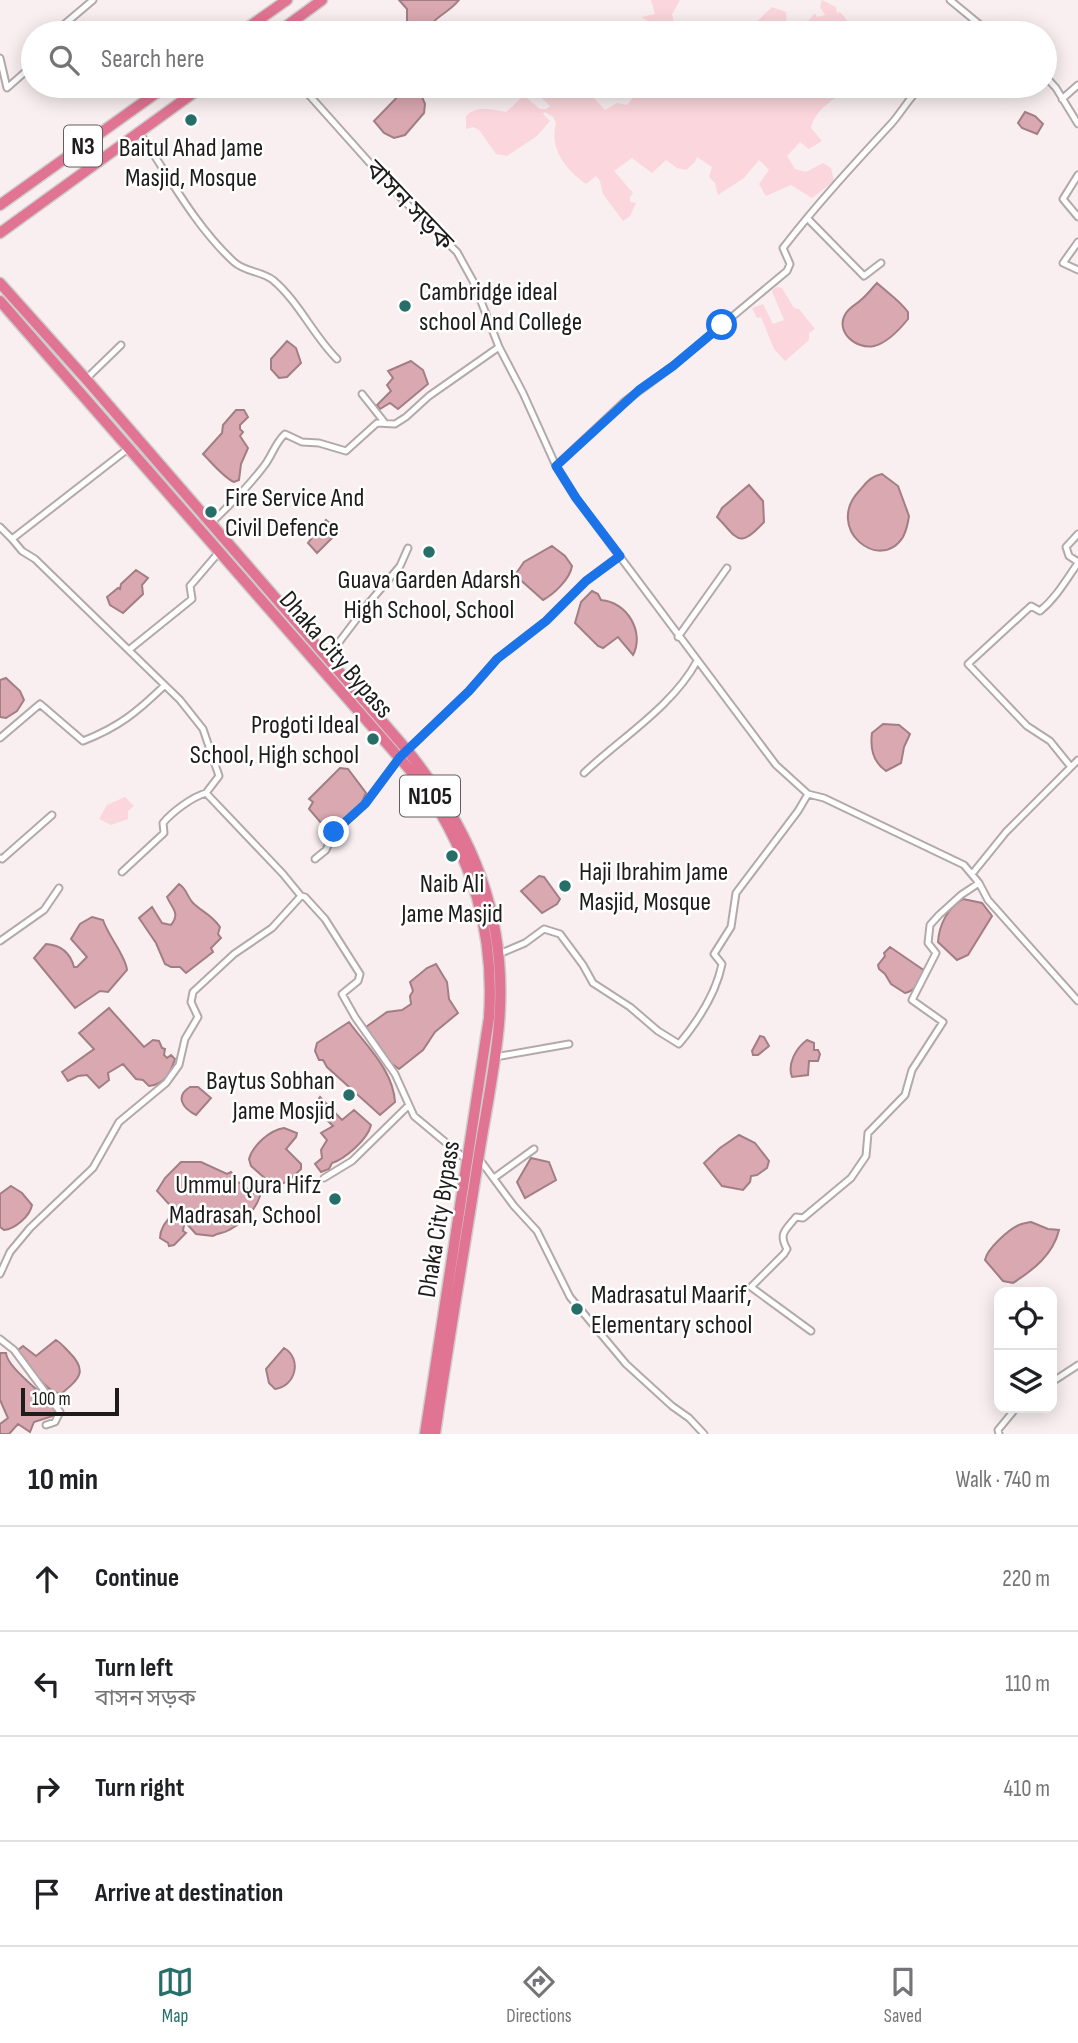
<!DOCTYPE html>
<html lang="en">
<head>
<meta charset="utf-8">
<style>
	:root { --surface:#fff; --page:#f6f6f6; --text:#202124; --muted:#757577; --line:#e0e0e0; --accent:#266f68 }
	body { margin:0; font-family:"Sofia Sans Condensed","Noto Sans Bengali",sans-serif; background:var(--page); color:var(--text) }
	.controls { position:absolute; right:21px; bottom:21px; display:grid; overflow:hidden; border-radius:14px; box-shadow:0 4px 18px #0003 }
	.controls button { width:63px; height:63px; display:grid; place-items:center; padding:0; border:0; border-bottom:2px solid var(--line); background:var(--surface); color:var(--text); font:35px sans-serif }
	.scale { position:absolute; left:21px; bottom:18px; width:98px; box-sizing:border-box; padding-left:7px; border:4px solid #1e1b1b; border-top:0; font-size:19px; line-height:24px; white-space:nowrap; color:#1e1b1b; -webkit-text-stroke:5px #fff; paint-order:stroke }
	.stop { position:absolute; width:21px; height:21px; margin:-16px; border:5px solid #1a73e8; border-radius:50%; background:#fff }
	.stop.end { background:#1a73e8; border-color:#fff; box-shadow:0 2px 7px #0008 }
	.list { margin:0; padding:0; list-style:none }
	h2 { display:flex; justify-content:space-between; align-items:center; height:91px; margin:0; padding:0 28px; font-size:30px }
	h2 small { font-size:23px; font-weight:400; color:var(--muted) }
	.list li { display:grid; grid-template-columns:46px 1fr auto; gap:21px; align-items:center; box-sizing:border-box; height:105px; padding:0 28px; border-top:2px solid var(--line) }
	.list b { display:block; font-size:26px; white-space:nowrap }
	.list p { margin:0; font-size:23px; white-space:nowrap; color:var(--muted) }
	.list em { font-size:23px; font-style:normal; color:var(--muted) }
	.icon { flex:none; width:38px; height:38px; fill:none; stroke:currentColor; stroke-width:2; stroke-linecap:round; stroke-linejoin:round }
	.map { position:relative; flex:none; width:1078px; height:1434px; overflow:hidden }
	.search { position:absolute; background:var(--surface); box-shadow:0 4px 18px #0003; left:21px; right:21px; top:21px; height:77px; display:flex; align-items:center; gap:18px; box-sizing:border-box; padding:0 24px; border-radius:38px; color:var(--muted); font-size:26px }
	.sheet { height:511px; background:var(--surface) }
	nav { display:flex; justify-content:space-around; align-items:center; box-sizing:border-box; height:98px; border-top:2px solid var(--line); background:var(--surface); font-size:19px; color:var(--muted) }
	nav a { display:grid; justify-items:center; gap:4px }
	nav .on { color:var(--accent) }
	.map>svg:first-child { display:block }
	.green { fill:#fbd6dc }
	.water { fill:#daa8b1; stroke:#a27e84; stroke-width:2 }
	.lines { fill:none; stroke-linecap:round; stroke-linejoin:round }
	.minor-casing { stroke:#b3a9ab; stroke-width:9 }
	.trunk-casing { stroke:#cecdcd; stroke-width:13 }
	.minor { stroke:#fff; stroke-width:5 }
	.trunk { stroke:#e07492; stroke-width:10 }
	.route { stroke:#1a73e8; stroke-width:9 }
	.poi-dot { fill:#266f68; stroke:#fff; stroke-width:2.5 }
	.labels { text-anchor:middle; stroke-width:5; stroke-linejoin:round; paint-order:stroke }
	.shield { fill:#fff; stroke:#625f5f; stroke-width:2 }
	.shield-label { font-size:24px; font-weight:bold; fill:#1e1b1b }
	.poi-label { font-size:26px; fill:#1e1b1b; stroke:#fff; text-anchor:start }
	.street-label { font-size:26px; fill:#1e1b1b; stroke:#fff }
</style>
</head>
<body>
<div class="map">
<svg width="1078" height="1434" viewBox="0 0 1078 1434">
	<rect width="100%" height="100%" fill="#f9eff0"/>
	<path class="green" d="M651 0H680L672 14 674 23 682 28 690 22 696 25 699 33H662V29L641 17 655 14Z
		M822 0 836 7 837 13 840 12 847 20 838 29 840 33H811L808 21 815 13 817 17 825 15 820 7Z
		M772 7 786 12 787 27 790 33H754L752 26Z
		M523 86H542L547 91 558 94 567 86H593L592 96 605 110 617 103 627 105 636 94 647 89 645 86 864 87 854 95 846 91C832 99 814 112 811 128L822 141 809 149 800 142 787 156 795 169 806 172 823 163 831 168 834 181 812 198 791 185 766 196 759 184 769 170 759 160 744 178 718 195 715 183 709 177 712 167 697 157 695 162 686 170 677 168 666 160 652 173 632 158 614 171 633 193 630 197V202L636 203 630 216 623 221 603 194 600 181 596 176 586 184C566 170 549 149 556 123L553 117 545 112 543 114 550 121 537 136 507 156 496 154 479 130 473 127 466 129V116C478 105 492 110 506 112L520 99 522 94 540 109H546L550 106 534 91Z
		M776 287 782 288 794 308 799 309 815 329 809 333V340L785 361 774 349 761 317 757 318 752 308 763 304 773 324 784 320 772 291Z
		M125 797 134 806 128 811V819L111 825 99 819 107 805Z"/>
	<path class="water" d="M399 0H459C447 15 434 15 427 33H399L407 22V9Z
		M407 87 422 97 425 104 424 113 405 135 394 138 384 133 374 121Z
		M1025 112 1035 116 1043 124 1037 134 1022 128 1018 123Z
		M877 283C888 293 899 300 908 312V319C900 329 887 343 874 346 856 350 834 331 846 313 850 307 857 304 862 299 868 294 872 288 877 283Z
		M287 341 296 348 301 363 287 377 279 378 271 369V359Z
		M411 361 423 370 428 384 398 409 390 403 380 409 377 405 391 391 387 385 393 378 388 371Z
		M236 410H244L248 417 240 425V429L243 432 240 436 248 448 241 464 239 480 234 482C224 478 211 462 203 454L222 433 223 425Z
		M882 474 898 486 909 516C908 523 906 531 903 537 880 574 823 528 860 490 867 482 871 476 882 474Z
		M749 485 763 501 764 522C738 551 737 537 717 517L722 508Z
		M326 520 339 531 317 553 308 543Z
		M552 546 565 556 572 566C570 579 554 594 543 600L515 575 524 562Z
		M136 570 148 578 142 585 143 594 123 613 110 605 107 597 118 588 120 589 121 584Z
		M592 591 598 594 601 600C627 602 645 632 633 655L618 637 603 648 598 646 575 623 581 602Z
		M6 678 20 691 24 700 17 711 6 718 0 717V680Z
		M883 724 899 725 910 734 904 747 901 763 886 771C873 762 870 748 872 733Z
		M340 768 348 769 366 793C357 815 346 827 322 824L309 809 313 802 309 799Z
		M539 876 544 877 560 899 557 904 542 913 521 891Z
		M179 884C187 889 187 897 193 903 202 912 211 914 220 927L218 934 221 938 211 948 213 952 186 973 180 967H171L165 964 156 943 139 918 152 907 162 923 171 925C181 913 171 907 167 897Z
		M963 899 982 903 992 916 968 955 957 960 938 942C939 925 948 907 963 899Z
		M92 917 103 920C108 936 126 956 127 970L108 992 100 991 75 1008 34 958 46 944C61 945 70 952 74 967H77L87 957 71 939 80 924Z
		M890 947 925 971C919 982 917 990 905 993L891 984 885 974 879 969 878 965 885 956 884 953Z
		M436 964 447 982 449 999 458 1013 435 1032 423 1050 399 1069 391 1063 366 1027 387 1012 402 1010 411 1004 410 996 413 991 410 982 427 968Z
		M109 1008 144 1047 153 1040 159 1041 162 1048 165 1049 164 1055 167 1058 171 1055 175 1059C170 1074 165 1084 149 1086L143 1080 136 1079 123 1064 108 1073 109 1080 99 1088 87 1075 78 1076 68 1081 62 1072 94 1049 79 1033Z
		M349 1022C367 1047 393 1070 395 1102L380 1115 327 1067 323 1060H319L315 1051 317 1043Z
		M760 1036 764 1037 769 1046 758 1055H753L752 1051Z
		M807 1040 814 1043V1050H818L820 1054 818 1061H809L808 1075 792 1077C787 1064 796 1048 807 1040Z
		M190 1087H198L211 1098 196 1115C182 1108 175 1096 190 1087Z
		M320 1097 342 1120 354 1110 371 1125C368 1139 345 1159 332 1163L329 1169 321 1172 315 1164 322 1158 321 1150 327 1140 321 1133 333 1126 313 1106Z
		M284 1128 297 1133 296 1137 286 1149 301 1164V1169L288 1181 275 1187 251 1166 249 1159C253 1145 270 1130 284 1128Z
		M739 1135 755 1143 769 1161 767 1168 757 1175 751 1176 750 1182 743 1190 722 1186 704 1163 720 1148Z
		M531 1158 549 1162 556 1180 525 1198 517 1182Z
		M181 1162H201L227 1174 231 1172 236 1178 235 1182 241 1183 253 1194 254 1189 257 1190 260 1196C255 1211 244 1222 229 1230 223 1234 219 1232 213 1236L196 1234 157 1191 165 1178Z
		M11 1186 22 1193 32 1205C30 1216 15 1229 4 1230L0 1227V1194Z
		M177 1215 184 1225 183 1231 186 1233 174 1245 169 1246 168 1243 160 1238C160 1229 165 1223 171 1216Z
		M1031 1222 1048 1229 1059 1230C1053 1255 1033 1270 1013 1283L1003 1281 985 1260C987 1249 1008 1230 1019 1225 1023 1223 1027 1223 1031 1222Z
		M56 1340C61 1343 64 1347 69 1352 88 1371 80 1378 61 1394 43 1391 33 1367 19 1354L18 1350 23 1346 36 1356Z
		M284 1348C303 1359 295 1387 275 1389L269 1383 266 1369Z
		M0 1353H6C7 1368 44 1393 56 1410L53 1416 34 1422 30 1432 18 1424 9 1434H0V1424L8 1418 0 1400Z"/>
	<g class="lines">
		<g class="minor-casing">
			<path id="minor" d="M950 0 990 33
				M54 33 93 0
				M966 33 974 20
				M0 58 7 88 33 65
				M1045 76 1056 88 1078 124
				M301 86 402 199 457 252 473 281 499 347 523 393 556 466 576 498 776 765 808 794 824 798 964 865 979 883 988 900 1078 1001
				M1062 99 1078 85
				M139 132C169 176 194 225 234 262 245 272 261 271 273 280 299 302 313 335 337 359
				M1078 175 1063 199 1078 217
				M808 219 864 276 881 263
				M1078 242 1063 263 1078 270
				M86 379 121 345
				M362 394 385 423
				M129 448 12 539 22 551 35 559 180 700 203 729 219 776 206 793 283 874 301 896
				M556 466 624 402 673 366 787 271 790 264 783 248C817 204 854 164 891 124 902 112 910 96 922 86
				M210 524C229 506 248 487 264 466 272 456 275 443 285 434L302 442 319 443 346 451 377 423 395 424 406 417 429 396 499 347
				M0 527 12 539
				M1078 534 1066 547 1069 556 1078 562
				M678 637 727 568
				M130 649 192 599 190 586 220 551
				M327 658 368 604 400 566 408 548
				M0 738 40 704 83 741C119 727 137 712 164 686
				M1071 767 1050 741 1027 726 968 664 1031 606 1040 611C1056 598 1066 580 1078 563
				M584 773C621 738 673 706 697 661
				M0 858 2 859 52 815
				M315 859 326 850 334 832 365 804 400 757 469 691 497 659 546 621 586 581 619 556
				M122 872 164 833 163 823C172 812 192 797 206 793
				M972 874 1006 832 1078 760
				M0 941 44 910 59 888
				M499 954 525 943 544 929 560 934 583 965 593 983 630 1007 658 1031 679 1044C698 1021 716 994 722 964L714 954 731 927 736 893 798 811 808 794
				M495 1057 569 1044
				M480 1160 514 1206 537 1231 570 1297 626 1364 672 1406 689 1418 704 1434
				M324 1178 352 1161 407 1107
				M494 1178 534 1149
				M0 1274 10 1252 30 1228 93 1168 119 1122 166 1083 179 1065 185 1039 198 1017 191 1002 193 992 234 954 272 928 301 896 305 897 325 919 360 974 358 981 342 994 355 1017 395 1074 414 1116 468 1161
				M811 1331 751 1287 784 1254 787 1249C778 1233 786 1230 796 1217L803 1218 851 1178 866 1156 868 1133 905 1095 912 1070 943 1022 912 1000 936 953 928 943 930 925 939 915 961 895 979 883
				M0 1339 14 1350 60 1412 55 1422 46 1425
				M1052 1382 1078 1365
				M999 1434 998 1430 1016 1408"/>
		</g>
		<g class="trunk-casing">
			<path id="trunk" d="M240 33 287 0
				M277 33 322 0
				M0 205 166 86
				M0 233 203 86
				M0 283 86 379 407 750C473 832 508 917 499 1024 495 1070 485 1115 478 1161 464 1252 448 1343 435 1434
				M0 301 424 786C472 859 495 931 489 1018L425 1434"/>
		</g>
		<use href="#minor" class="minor"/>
		<use href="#trunk" class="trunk"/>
	</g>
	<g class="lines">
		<path class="route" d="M334 832 365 804 400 757 469 691 497 659 546 621 586 581 620 556 576 498 556 466 639 390 673 366 722 325"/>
	</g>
	<g class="poi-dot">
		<circle cx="191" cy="120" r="7"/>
		<circle cx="405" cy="306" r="7"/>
		<circle cx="211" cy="512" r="7"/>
		<circle cx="429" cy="552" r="7"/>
		<circle cx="373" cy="739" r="7"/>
		<circle cx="452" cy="856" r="7"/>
		<circle cx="565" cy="886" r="7"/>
		<circle cx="349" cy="1095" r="7"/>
		<circle cx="335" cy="1199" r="7"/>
		<circle cx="577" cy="1309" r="7"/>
	</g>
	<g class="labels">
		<g class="shield">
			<rect x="64" y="125.5" width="38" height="41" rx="5"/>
			<rect x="400" y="775.5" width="60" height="41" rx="5"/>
		</g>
		<g class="shield-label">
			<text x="83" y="154">N3</text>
			<text x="430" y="804">N105</text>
		</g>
		<g class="poi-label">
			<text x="191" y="156" text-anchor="middle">Baitul Ahad Jame<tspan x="191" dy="30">Masjid, Mosque</tspan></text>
			<text x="419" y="300">Cambridge ideal<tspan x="419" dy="30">school And College</tspan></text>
			<text x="225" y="506">Fire Service And<tspan x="225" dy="30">Civil Defence</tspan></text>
			<text x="429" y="588" text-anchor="middle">Guava Garden Adarsh<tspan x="429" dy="30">High School, School</tspan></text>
			<text x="359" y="733" text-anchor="end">Progoti Ideal<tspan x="359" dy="30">School, High school</tspan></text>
			<text x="579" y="880">Haji Ibrahim Jame<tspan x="579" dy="30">Masjid, Mosque</tspan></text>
			<text x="452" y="892" text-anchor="middle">Naib Ali<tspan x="452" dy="30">Jame Masjid</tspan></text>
			<text x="335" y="1089" text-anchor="end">Baytus Sobhan<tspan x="335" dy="30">Jame Mosjid</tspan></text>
			<text x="321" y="1193" text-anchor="end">Ummul Qura Hifz<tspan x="321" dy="30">Madrasah, School</tspan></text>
			<text x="591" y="1303">Madrasatul Maarif,<tspan x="591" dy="30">Elementary school</tspan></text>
		</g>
		<g class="street-label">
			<text transform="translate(410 205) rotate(46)" y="9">বাসন সড়ক</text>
			<text transform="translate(337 654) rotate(49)" y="9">Dhaka City Bypass</text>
			<text transform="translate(438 1219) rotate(-81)" y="9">Dhaka City Bypass</text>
		</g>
	</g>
</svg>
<div class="controls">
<button><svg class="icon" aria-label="locate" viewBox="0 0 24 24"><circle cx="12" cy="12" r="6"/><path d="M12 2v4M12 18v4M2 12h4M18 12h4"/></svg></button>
<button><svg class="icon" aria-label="layers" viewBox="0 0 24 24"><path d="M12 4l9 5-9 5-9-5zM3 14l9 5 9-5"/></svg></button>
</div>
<div class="scale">100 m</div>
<div class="stop" style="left:722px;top:325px"></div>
<div class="stop end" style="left:334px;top:832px"></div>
<div class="search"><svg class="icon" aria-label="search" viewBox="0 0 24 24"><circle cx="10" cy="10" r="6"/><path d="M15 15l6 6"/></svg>Search here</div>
</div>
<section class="sheet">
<h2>10 min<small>Walk · 740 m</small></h2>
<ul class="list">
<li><svg class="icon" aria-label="ahead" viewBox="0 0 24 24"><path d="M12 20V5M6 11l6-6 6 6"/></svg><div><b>Continue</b></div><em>220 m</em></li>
<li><svg class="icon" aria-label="left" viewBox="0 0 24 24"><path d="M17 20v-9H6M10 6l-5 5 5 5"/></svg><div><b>Turn left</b><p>বাসন সড়ক</p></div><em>110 m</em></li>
<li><svg class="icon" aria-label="right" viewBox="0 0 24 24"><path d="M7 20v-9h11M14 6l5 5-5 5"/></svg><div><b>Turn right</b></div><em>410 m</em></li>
<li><svg class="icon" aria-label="arrive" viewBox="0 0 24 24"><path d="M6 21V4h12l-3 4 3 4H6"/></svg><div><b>Arrive at destination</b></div></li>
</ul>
</section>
<nav>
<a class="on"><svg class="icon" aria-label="map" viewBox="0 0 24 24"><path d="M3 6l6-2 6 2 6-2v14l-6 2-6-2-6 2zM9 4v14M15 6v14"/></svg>Map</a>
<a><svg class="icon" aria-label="directions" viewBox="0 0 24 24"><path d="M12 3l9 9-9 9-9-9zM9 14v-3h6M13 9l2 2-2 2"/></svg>Directions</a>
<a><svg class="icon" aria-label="saved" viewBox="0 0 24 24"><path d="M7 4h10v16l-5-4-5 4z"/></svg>Saved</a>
</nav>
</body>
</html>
